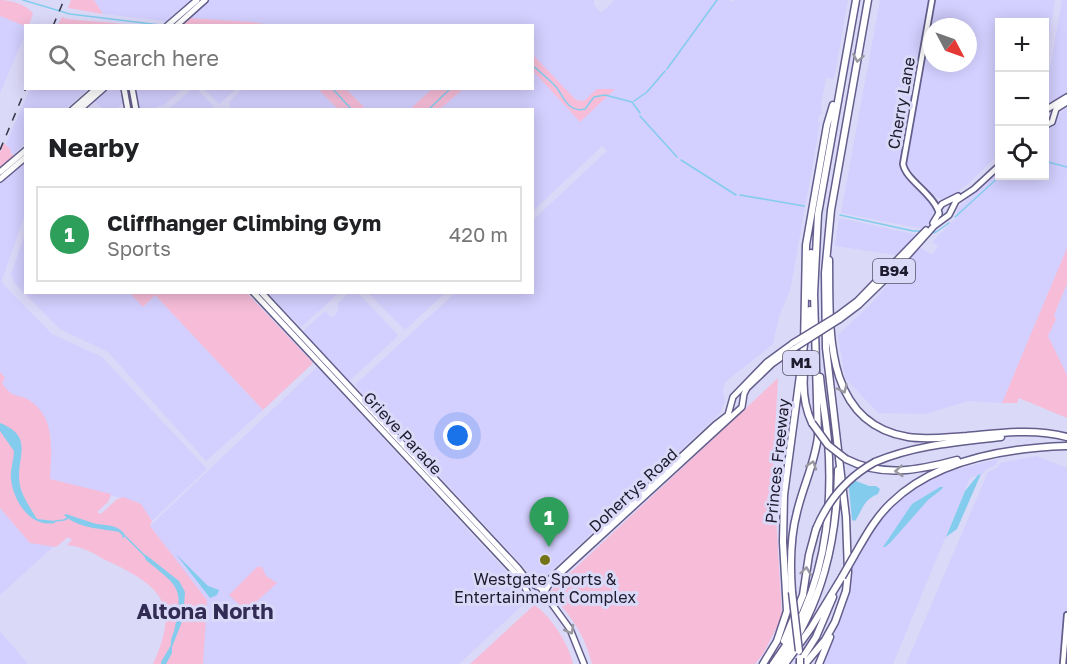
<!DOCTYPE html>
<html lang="en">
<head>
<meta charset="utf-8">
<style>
	:root { --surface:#fff; --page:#f2f2f2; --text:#202124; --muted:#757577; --line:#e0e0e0; --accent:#1a73e8 }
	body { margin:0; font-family:"Golos Text",sans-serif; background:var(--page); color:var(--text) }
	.controls { position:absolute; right:18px; top:18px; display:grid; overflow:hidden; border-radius:0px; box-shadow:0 3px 15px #0003 }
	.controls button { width:54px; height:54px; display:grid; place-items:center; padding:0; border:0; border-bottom:2px solid var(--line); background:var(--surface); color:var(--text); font:30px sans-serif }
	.compass { position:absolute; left:923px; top:18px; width:54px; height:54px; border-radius:50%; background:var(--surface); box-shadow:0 3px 15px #0003; rotate:131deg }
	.you { position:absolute; left:458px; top:436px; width:21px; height:21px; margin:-15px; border:4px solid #fff; border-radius:50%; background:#1a73e8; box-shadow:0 0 0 9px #1a73e833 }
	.badge { display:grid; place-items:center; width:39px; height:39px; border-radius:50%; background:var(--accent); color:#fff; font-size:20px; font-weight:700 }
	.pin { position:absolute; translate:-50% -50px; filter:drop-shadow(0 2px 3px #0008) }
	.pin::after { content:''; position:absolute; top:32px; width:21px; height:18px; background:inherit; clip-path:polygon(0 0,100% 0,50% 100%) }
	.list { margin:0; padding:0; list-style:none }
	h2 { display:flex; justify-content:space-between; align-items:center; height:78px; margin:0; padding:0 24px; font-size:26px }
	h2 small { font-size:20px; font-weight:400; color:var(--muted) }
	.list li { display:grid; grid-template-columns:39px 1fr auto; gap:18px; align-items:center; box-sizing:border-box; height:96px; margin:0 12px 12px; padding:0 12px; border:2px solid var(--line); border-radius:0px }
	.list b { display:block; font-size:22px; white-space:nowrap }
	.list p { margin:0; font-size:20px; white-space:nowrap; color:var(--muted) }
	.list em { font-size:20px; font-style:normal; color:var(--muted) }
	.icon { flex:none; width:33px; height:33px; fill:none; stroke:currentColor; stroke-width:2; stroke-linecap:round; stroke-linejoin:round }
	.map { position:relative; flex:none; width:1067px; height:664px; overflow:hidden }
	.search { position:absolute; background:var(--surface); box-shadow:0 3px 15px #0003; left:24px; top:24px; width:510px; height:66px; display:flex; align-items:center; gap:15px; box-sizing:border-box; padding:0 21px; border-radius:0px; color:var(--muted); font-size:22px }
	.panel { position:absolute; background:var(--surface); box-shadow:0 3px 15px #0003; left:24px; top:108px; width:510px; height:186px; border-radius:0px }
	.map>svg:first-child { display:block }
	.built { fill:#d3cffe; fill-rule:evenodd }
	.green { fill:#f6bcd8 }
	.water { fill:#83cced }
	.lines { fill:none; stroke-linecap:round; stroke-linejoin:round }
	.stream { stroke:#83cced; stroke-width:1.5 }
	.secondary-casing { stroke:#635e8b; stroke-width:8 }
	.primary-casing { stroke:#635e8b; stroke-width:8 }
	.highway-casing { stroke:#635e8b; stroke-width:9 }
	.secondary { stroke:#fff; stroke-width:4.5 }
	.primary { stroke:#fff; stroke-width:5 }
	.highway { stroke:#fff; stroke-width:6 }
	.rail { stroke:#38364a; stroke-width:1.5; stroke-dasharray:8 8; stroke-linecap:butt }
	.primary-bridge-casing { stroke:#635e8b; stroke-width:8; stroke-linecap:butt }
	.highway-bridge-casing { stroke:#635e8b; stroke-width:9; stroke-linecap:butt }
	.primary-bridge { stroke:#fff; stroke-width:5 }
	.highway-bridge { stroke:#fff; stroke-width:6 }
	.oneway { stroke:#9998a0 }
	.poi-dot { fill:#757318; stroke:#dbd9f8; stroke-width:2 }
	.labels { text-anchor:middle; stroke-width:6; stroke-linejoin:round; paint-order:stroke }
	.shield { fill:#dbd9f8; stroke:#56546a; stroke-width:1.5 }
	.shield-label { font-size:15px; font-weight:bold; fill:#1d1b2d }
	.street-label { font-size:16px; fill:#1d1b2d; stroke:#dbd9f8 }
	.poi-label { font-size:16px; fill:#1d1b2d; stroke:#dbd9f8 }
	.district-label { font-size:22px; font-weight:bold; fill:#322c55; stroke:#dbd9f8 }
</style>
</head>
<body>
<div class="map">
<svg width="1067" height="664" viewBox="0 0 1067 664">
	<rect width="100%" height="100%" fill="#dbd9f8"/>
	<path class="built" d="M94 0H190L166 21 103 14Z
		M209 0H594V5L601 13 613 2 612 0H730L732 2 736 0H848L834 79 826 78 821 105 822 113 819 116 818 121 820 123 790 291 779 316 773 344 725 382 723 391 725 401 721 412 540 581 538 578 536 580 355 385 455 293 532 292 533 220 607 151 602 146 533 211 532 110 440 109 463 89 532 88 533 71 580 122 615 89 584 101 576 100 533 55 532 26H270L253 22 188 18Z
		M880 0H930L899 168 935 208 929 223 924 229 841 213Z
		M936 0H1055L1045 58 1044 22H1000L999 154 968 184 944 200 936 197 906 166ZM932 27H968V63H932Z
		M1062 0H1067V93L1058 100 1045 103V96Z
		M0 16 26 26 25 35 0 93Z
		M121 88 125 102 116 109 104 110 94 101 109 89Z
		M243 88 318 89 338 109 230 110V101Z
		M30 89H88L65 109 26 110 25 144 13 155 6 144Z
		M134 89H182L164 105 158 106 154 110 140 109 137 95 135 96Z
		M192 89H197L213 106V109H169Z
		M204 89H236L219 104Z
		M346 89H433L410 110 366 109Z
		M1067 107V248L1002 403 968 401 926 414 878 413 845 378 838 335 872 303 919 247 932 255 938 246 932 242 957 217V209L999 170 1000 176H1044L1045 128Z
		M25 161V215L1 282 52 334 102 357 207 469 152 521 140 503 50 479 51 435 32 402 8 393 2 383 5 377 0 372V184Z
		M839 218 918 235 896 255 835 246Z
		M25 234 26 292 130 293 143 307 155 295 263 410 206 461 108 352 60 329 14 283 11 274Z
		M1067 284V375L1048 336 1056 319 1054 315Z
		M350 292 358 293 397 334V337L349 381 303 331 325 311 331 317 335 316 338 311V303Z
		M267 293H339L301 327Z
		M368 293H445L405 330Z
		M317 367 523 590 527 601 459 664H203L206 600 150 526Z
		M1036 456 1067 468V664H906L988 472 997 468 1000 463Z
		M998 459 996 465 987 469 984 473 970 478 893 664H822L846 605 852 565 877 524 890 508 913 488 939 474Z
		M0 508 30 543 54 546 0 595Z
		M0 631 28 664H0Z"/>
	<path class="green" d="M0 0C11 0 26 5 33 13L29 25 25 26 0 16Z
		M71 0H94L103 14 68 8Z
		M62 17 67 19 137 25H58Z
		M188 18 253 22 270 25 180 26Z
		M533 55 576 100 584 101 597 89H615L580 122 533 71Z
		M433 88 463 89 440 109H410Z
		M318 89H346L366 109H338Z
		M4 143 11 150 10 152 14 156 0 169V152Z
		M1067 248V284L1054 315 1056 319 1048 336 1067 375V418L1019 398 1017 403H1002Z
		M130 293H247L313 363 263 410 155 295 143 307Z
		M0 372 5 378 2 383C13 401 20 392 33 403 56 421 51 453 50 479L111 494 108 502 97 512 101 514 116 500 123 497 141 504 152 521 150 526 207 600 203 664H153C178 609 166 589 114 564 96 556 87 547 67 545L72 540 68 537 56 547 30 543 0 508Z
		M778 378 773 468 782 617 763 654 755 664H592C585 634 569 613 548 591L552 590Z
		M257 567H262L266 576 277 583 246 611 229 595Z
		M534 605C550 614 570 646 573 664H470Z"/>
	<path class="water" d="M0 423C32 436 19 452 19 477 19 493 30 507 37 519L55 521V523C30 528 13 500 11 479 10 469 14 460 14 451L0 431Z
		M981 474 957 529 946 537 965 491 978 475Z
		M848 478 869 486H876L880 489 878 494C863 500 863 509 855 521L852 520Z
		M940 487H943L942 489 928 500 890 543 885 547H883L912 504Z
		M66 514C74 517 82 519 90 522 102 527 117 522 125 535L123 539 122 535 119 532C100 528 79 529 64 515Z
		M176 554 208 586 219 590 217 595 210 598Z
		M146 555 179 581 185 592 183 619 172 647V653L166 664H161V662L171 645C170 638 174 634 175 627 184 586 177 586 146 560L144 556Z"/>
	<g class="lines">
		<path class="stream" d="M23 0 70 14 160 25
			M532 65C540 72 550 80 557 88 564 98 569 113 585 109L594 97 605 95 632 102 640 113
			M667 69 717 0
			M332 88 352 110
			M634 101 647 92 665 71
			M428 110 451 88
			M640 116 677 157
			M681 160 736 195
			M1044 161 1067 167
			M740 195 804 206
			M840 215 913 231H921
			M955 217 1000 176
			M932 233 936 232 949 223
			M55 521 64 520 68 518
			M125 536 145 556"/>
		<g class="secondary-casing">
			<path id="secondary" d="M932 0 903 164C906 180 931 192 938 210
				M1063 664 1067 615"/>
		</g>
		<g class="primary-casing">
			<path id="primary" d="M167 26 197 0
				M176 26 205 0
				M124 88 128 110
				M132 88 136 110
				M72 110 97 88
				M79 110 104 88
				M1044 111 1067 97
				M1044 126 1052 122 1056 109 1067 102
				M0 172 26 150
				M0 179 26 157
				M939 214 938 209 942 204 958 196
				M933 223 939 213
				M253 292 520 578 530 597 535 601 542 599 544 593 541 588 537 586
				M261 292 518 568 528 581 536 586
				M837 316 857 301 926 230
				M839 320 859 305 894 271 934 226 949 215 956 201 974 189 1000 165
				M536 586 550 579 715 425 728 415 733 397 767 362 793 343
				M544 593 550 583 742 407 744 394 747 388 772 364 795 348
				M544 593 570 629 584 664"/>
		</g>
		<g class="highway-casing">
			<path id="highway" d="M829 260C830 326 822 423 908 437 927 440 948 437 967 436 1001 433 1034 428 1067 437
				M810 297 811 253
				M809 336 810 310
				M805 364C802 385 803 404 812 423
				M846 459C883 478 919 470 957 460
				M875 462C915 445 958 442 1001 437
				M854 556C865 537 875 518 891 503 936 459 1006 448 1066 446
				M792 592C790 565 790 538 797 512 803 486 815 463 818 436L814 294 818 214 856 0
				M784 641 803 595 809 555 816 529
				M800 662 816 637 833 597
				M763 664 777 641 787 611 783 542 784 495 804 345 806 245 827 125 833 105
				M773 664C822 599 834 520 828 441 826 420 822 398 820 377
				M780 664C822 605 837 542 838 470
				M785 664 811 628 842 577
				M805 664 825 640 835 622 846 591 848 572 846 517 826 348 825 273 831 210 868 0
				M819 664 830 637"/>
		</g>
		<use href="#secondary" class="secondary"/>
		<use href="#primary" class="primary"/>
		<use href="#highway" class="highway"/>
		<path class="rail" d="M53 26 64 0
			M0 150 26 88"/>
		<g class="primary-bridge-casing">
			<path id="primary-bridge" d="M793 343 837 316
				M795 348 839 320"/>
		</g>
		<g class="highway-bridge-casing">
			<path id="highway-bridge" d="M812 423 828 445 846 459
				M816 529C828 500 848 477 875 462
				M842 577 854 556
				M792 592 799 651
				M800 658V664"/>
		</g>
		<use href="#primary-bridge" class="primary-bridge"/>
		<use href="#highway-bridge" class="highway-bridge"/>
	</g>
	<defs><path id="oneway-chevron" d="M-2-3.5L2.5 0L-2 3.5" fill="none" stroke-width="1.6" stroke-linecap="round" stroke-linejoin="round" transform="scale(1.5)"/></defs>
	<g class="oneway">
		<use href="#oneway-chevron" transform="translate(858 58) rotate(100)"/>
		<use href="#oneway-chevron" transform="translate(843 389) rotate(65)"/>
		<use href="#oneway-chevron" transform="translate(812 465) rotate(-72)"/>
		<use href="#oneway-chevron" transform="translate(899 471) rotate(176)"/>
		<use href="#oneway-chevron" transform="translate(806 571) rotate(-82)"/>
		<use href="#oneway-chevron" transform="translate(570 630) rotate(61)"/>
	</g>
	<circle class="poi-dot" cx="545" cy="560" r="6"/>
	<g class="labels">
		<g class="shield">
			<rect x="873" y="259" width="42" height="24" rx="4.5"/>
			<rect x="783" y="351" width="36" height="24" rx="4.5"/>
		</g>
		<g class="shield-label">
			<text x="894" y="276">B94</text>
			<text x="801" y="368">M1</text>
		</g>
		<g class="street-label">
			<text transform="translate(901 103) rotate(-80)" y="6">Cherry Lane</text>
			<text transform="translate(403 433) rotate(47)" y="6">Grieve Parade</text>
			<text transform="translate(777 461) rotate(-84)" y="6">Princes Freeway</text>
			<text transform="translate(633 490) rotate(-43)" y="6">Dohertys Road</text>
		</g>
		<g class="poi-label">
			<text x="545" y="585">Westgate Sports &amp;<tspan x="545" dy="18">Entertainment Complex</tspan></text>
		</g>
		<g class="district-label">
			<text x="205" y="619">Altona North</text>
		</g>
	</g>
</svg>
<div class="controls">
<button>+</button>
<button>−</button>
<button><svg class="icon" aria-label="locate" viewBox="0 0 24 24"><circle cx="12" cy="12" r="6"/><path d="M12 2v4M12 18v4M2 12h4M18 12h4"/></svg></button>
</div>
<svg class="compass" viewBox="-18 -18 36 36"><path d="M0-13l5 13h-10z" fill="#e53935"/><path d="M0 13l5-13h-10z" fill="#757577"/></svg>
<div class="you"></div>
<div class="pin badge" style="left:549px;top:547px;background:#2e9e5b">1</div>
<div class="search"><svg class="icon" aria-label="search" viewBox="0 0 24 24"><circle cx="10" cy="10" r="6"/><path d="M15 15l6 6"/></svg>Search here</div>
<section class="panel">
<h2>Nearby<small></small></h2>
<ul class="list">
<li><span class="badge" style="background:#2e9e5b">1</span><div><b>Cliffhanger Climbing Gym</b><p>Sports</p></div><em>420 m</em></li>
</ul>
</section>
</div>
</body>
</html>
